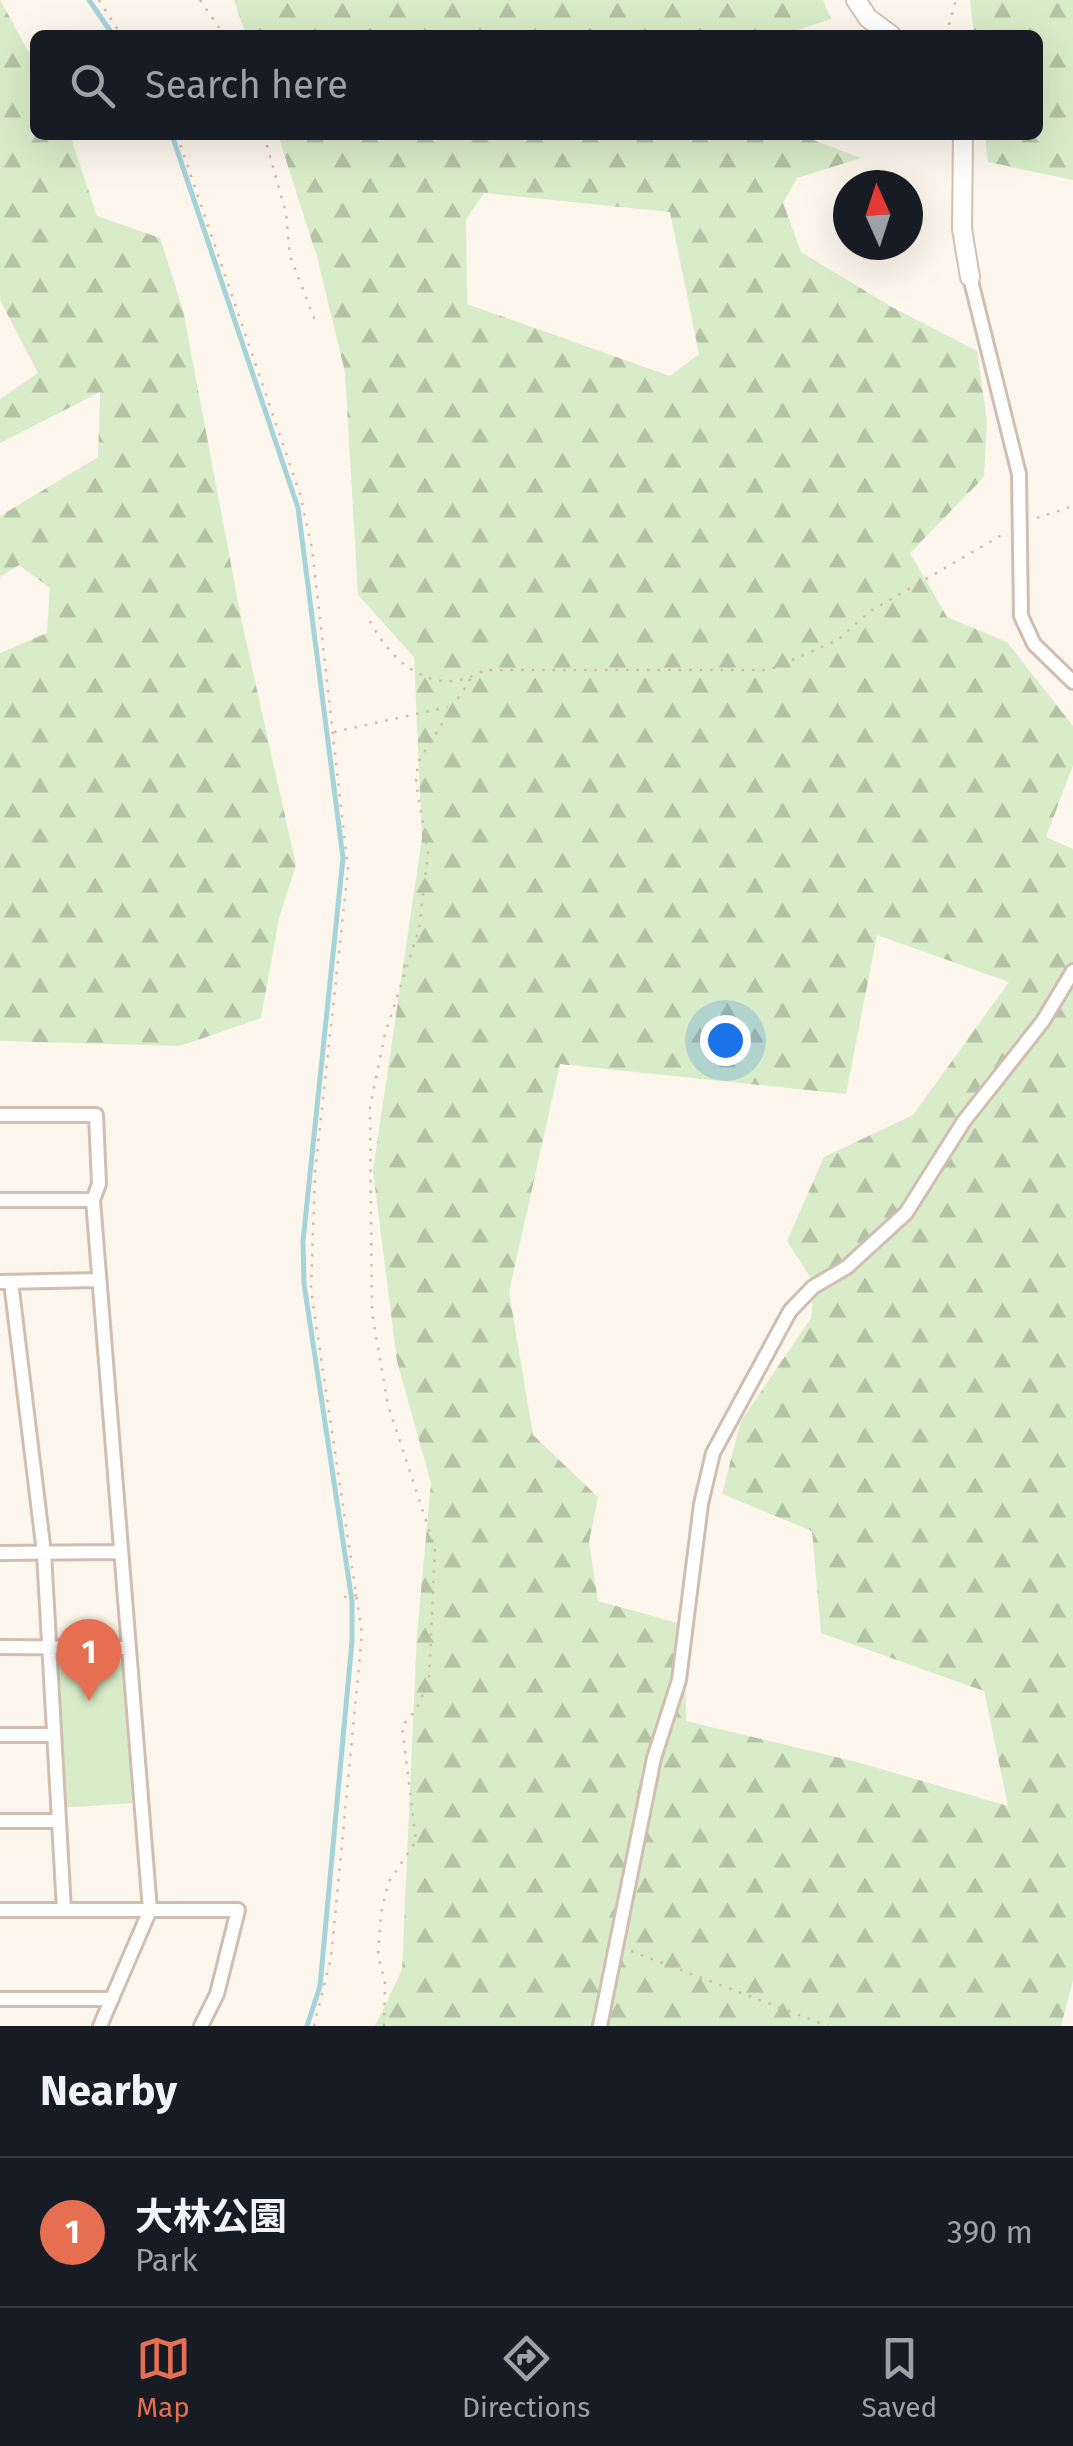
<!DOCTYPE html>
<html lang="en">
<head>
<meta charset="utf-8">
<style>
	:root { --surface:#171b24; --page:#20242c; --text:#f1f3f6; --muted:#9ea1a6; --line:#363941; --accent:#e76f51 }
	body { margin:0; font-family:"Fira Sans","Noto Sans JP",sans-serif; background:var(--page); color:var(--text) }
	.compass { position:absolute; left:833px; top:170px; width:90px; height:90px; border-radius:50%; background:var(--surface); box-shadow:0 10px 40px #0002; rotate:357deg }
	.you { position:absolute; left:725px; top:1040px; width:35px; height:35px; margin:-25px; border:8px solid #fff; border-radius:50%; background:#1a73e8; box-shadow:0 0 0 15px #1a73e833 }
	.badge { display:grid; place-items:center; width:65px; height:65px; border-radius:50%; background:var(--accent); color:#fff; font-size:32px; font-weight:700 }
	.pin { position:absolute; translate:-50% -82px; filter:drop-shadow(0 2px 5px #0008) }
	.pin::after { content:''; position:absolute; top:52px; width:35px; height:30px; background:inherit; clip-path:polygon(0 0,100% 0,50% 100%) }
	.list { margin:0; padding:0; list-style:none }
	h2 { display:flex; justify-content:space-between; align-items:center; height:130px; margin:0; padding:0 40px; font-size:42px }
	h2 small { font-size:32px; font-weight:400; color:var(--muted) }
	.list li { display:grid; grid-template-columns:65px 1fr auto; gap:30px; align-items:center; box-sizing:border-box; height:150px; padding:0 40px; border-top:2px solid var(--line) }
	.list b { display:block; font-size:38px; white-space:nowrap }
	.list p { margin:0; font-size:32px; white-space:nowrap; color:var(--muted) }
	.list em { font-size:32px; font-style:normal; color:var(--muted) }
	.icon { flex:none; width:55px; height:55px; fill:none; stroke:currentColor; stroke-width:2; stroke-linecap:round; stroke-linejoin:round }
	.map { position:relative; flex:none; width:1073px; height:2026px; overflow:hidden }
	.search { position:absolute; background:var(--surface); box-shadow:0 10px 40px #0002; left:30px; right:30px; top:30px; height:110px; display:flex; align-items:center; gap:25px; box-sizing:border-box; padding:0 35px; border-radius:15px; color:var(--muted); font-size:38px }
	.sheet { height:280px; background:var(--surface) }
	nav { display:flex; justify-content:space-around; align-items:center; box-sizing:border-box; height:140px; border-top:2px solid var(--line); background:var(--surface); font-size:28px; color:var(--muted) }
	nav a { display:grid; justify-items:center; gap:5px }
	nav .on { color:var(--accent) }
	.map>svg:first-child { display:block }
	.green { fill:#d8ecc9 }
	.forest { fill:url(#forest-firs); fill-rule:evenodd }
	.lines { fill:none; stroke-linecap:round; stroke-linejoin:round }
	.stream { stroke:#a5d3da; stroke-width:5 }
	.street-casing { stroke:#d1beb0; stroke-width:18 }
	.secondary-casing { stroke:#d6c0b0; stroke-width:22 }
	.path { stroke:#d9b8a5; stroke-width:2.5; stroke-dasharray:2.5 8; stroke-linecap:butt }
	.street { stroke:#fff; stroke-width:12 }
	.secondary { stroke:#fff; stroke-width:18 }
</style>
</head>
<body>
<div class="map">
<svg width="1073" height="2026" viewBox="0 0 1073 2026">
	<defs>
		<pattern id="forest-firs" width="22" height="20" patternUnits="userSpaceOnUse" patternTransform="scale(2.5)"><rect width="22" height="20" fill="#d8ecc9"/><path d="M5 1l3.5 6h-7zM16 11l3.5 6h-7z" fill="#b4c2a5"/></pattern>
	</defs>
	<rect width="100%" height="100%" fill="#fdf6ec"/>
	<path class="green" d="M112 1655 124 1665 134 1803 59 1808 56 1656Z"/>
	<path class="forest" d="M0 0 35 63V135H70L97 216 160 238 183 310 242 623 296 865 279 918 261 1018 180 1046 0 1041V653L47 633 50 588 19 565 0 577V516L98 457 100 392 0 443V399L38 373 0 300Z
		M234 0H823L831 19 782 35H246Z
		M970 0H1073V180L988 162 985 135H1038V35H974Z
		M278 135H800L861 158 797 178 783 203 801 252 890 306 977 351 987 421 984 477 910 553 947 617 1007 642 1073 726V765L1046 837 1073 849V1980L1061 2026H375L402 1970 417 1634 431 1483 397 1361 373 1171 422 838 414 657 358 595 345 372 317 257ZM484 193 670 212 699 354 670 376 467 304 466 219ZM877 935 1009 982 913 1115 824 1157 787 1241 814 1283 811 1318 741 1421 722 1494 812 1531 821 1633 984 1691 1008 1806 857 1762 686 1721 685 1625 598 1601 589 1542 598 1497 533 1435 509 1292 560 1064 846 1094Z"/>
	<g class="lines">
		<path class="stream" d="M89 0 113 35
			M172 135 298 508 343 858 303 1241 304 1284 352 1601V1641L320 1986 307 2026"/>
		<g class="street-casing">
			<path id="street" d="M970 277 1019 474 1021 616 1034 644 1073 682
				M0 1115H96L99 1184 93 1200 150 1910 100 2026
				M0 1200H93
				M0 1282 99 1280
				M11 1282 44 1553 64 1910
				M0 1553 119 1552
				M0 1647 127 1648
				M0 1735H53
				M0 1821H59
				M0 1910H238L217 1994 201 2026
				M0 1999H112
				M600 2026 654 1758 679 1680 701 1504 713 1453 790 1311 813 1287 847 1267 906 1213 964 1121 1043 1021 1073 971"/>
		</g>
		<g class="secondary-casing">
			<path id="secondary" d="M856 0 868 18 891 35
				M963 135 962 229 970 277"/>
		</g>
		<path class="path" d="M99 0 121 35
			M200 0 224 35
			M946 35 956 0
			M177 135 300 494 312 548 348 869 315 1173 311 1290 362 1634 331 1958 314 2026
			M264 135 286 213 290 256 316 323
			M1037 518 1073 506
			M370 621C392 664 436 700 484 670H769L838 640 869 612 1007 532
			M334 732 448 707
			M344 1597 358 1595
			M631 1951 828 2026
			M384 2026 385 1983 378 1955 381 1914 388 1883 416 1841 402 1726 416 1710 429 1680 435 1548 388 1405 372 1313 370 1107 385 1034 419 929 428 853 416 782 418 762 471 678"/>
		<use href="#street" class="street"/>
		<use href="#secondary" class="secondary"/>
	</g>
</svg>
<svg class="compass" viewBox="-18 -18 36 36"><path d="M0-13l5 13h-10z" fill="#e53935"/><path d="M0 13l5-13h-10z" fill="#9ea1a6"/></svg>
<div class="you"></div>
<div class="pin badge" style="left:89px;top:1701px">1</div>
<div class="search"><svg class="icon" aria-label="search" viewBox="0 0 24 24"><circle cx="10" cy="10" r="6"/><path d="M15 15l6 6"/></svg>Search here</div>
</div>
<section class="sheet">
<h2>Nearby<small></small></h2>
<ul class="list">
<li><span class="badge">1</span><div><b>大林公園</b><p>Park</p></div><em>390 m</em></li>
</ul>
</section>
<nav>
<a class="on"><svg class="icon" aria-label="map" viewBox="0 0 24 24"><path d="M3 6l6-2 6 2 6-2v14l-6 2-6-2-6 2zM9 4v14M15 6v14"/></svg>Map</a>
<a><svg class="icon" aria-label="directions" viewBox="0 0 24 24"><path d="M12 3l9 9-9 9-9-9zM9 14v-3h6M13 9l2 2-2 2"/></svg>Directions</a>
<a><svg class="icon" aria-label="saved" viewBox="0 0 24 24"><path d="M7 4h10v16l-5-4-5 4z"/></svg>Saved</a>
</nav>
</body>
</html>
